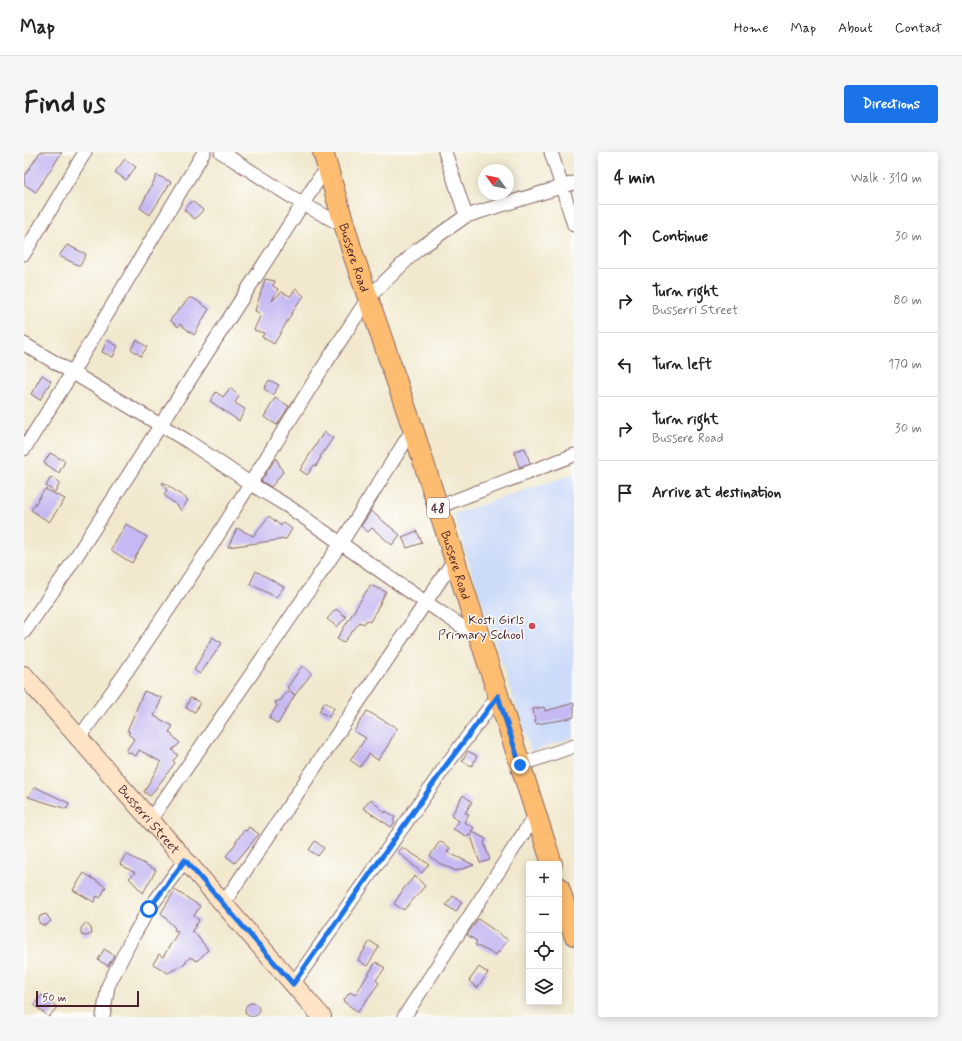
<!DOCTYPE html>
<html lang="en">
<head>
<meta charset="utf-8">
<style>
	:root { --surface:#fff; --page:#f6f6f6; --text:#222; --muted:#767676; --line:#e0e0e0; --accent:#1a73e8 }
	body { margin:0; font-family:Mynerve,sans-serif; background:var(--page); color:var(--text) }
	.controls { position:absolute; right:12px; bottom:12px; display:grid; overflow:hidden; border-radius:4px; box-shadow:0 2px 10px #0003 }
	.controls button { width:36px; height:36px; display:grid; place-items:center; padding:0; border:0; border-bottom:1px solid var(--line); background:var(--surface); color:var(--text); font:20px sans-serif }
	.compass { position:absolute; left:454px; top:12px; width:36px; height:36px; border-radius:50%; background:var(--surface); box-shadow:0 2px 10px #0003; rotate:303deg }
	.scale { position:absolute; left:12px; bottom:10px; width:103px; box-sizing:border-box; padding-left:4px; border:2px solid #4a1f2b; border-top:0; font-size:11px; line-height:14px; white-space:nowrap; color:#4a1f2b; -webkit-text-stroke:3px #fdfcf7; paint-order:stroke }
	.stop { position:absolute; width:12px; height:12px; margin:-9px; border:3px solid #1a73e8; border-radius:50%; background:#fff }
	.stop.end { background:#1a73e8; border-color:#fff; box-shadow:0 1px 4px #0008 }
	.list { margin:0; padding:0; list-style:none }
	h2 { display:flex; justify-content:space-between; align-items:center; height:52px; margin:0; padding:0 16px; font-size:17px }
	h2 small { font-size:13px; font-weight:400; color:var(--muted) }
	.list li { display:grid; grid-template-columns:26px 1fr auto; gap:12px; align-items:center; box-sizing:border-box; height:64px; padding:0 16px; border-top:1px solid var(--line) }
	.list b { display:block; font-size:15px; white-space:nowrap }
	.list p { margin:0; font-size:13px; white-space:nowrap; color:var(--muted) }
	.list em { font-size:13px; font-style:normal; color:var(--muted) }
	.icon { flex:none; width:22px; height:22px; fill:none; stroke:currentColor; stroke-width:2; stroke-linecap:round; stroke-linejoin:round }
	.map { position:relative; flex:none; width:550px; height:865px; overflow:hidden; border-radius:4px }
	header { display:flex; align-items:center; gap:24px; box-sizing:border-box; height:56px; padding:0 20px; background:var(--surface); border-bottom:1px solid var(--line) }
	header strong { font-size:19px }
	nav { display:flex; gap:22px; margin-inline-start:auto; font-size:14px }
	.intro { display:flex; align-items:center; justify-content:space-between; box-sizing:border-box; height:96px; padding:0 24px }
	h1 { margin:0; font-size:28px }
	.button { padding:10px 18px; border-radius:4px; background:var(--accent); color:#fff; font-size:14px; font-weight:700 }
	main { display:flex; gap:24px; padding:0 24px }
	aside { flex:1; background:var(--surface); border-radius:4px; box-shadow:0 2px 10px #0003 }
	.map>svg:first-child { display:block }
	.built { fill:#ccdbf9 }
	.building { fill:#c6b9f3 }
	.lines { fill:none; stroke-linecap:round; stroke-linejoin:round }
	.street-casing { stroke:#846564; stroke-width:15 }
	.secondary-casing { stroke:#846564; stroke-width:20 }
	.primary-casing { stroke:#846564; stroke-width:22 }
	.street { stroke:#fff; stroke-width:13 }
	.secondary { stroke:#fee4c5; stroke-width:18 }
	.primary { stroke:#fdbc6f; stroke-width:20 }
	.route { stroke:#1a73e8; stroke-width:5 }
	.poi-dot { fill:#d1495b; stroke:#fdfcf7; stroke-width:1.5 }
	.labels { text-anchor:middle; stroke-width:3; stroke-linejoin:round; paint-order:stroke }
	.shield { fill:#fdfcf7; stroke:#806168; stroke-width:1 }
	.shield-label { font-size:12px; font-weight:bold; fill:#4a1f2b }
	.street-label { font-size:13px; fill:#4a1f2b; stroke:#fdfcf7 }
	.poi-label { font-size:13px; fill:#4a1f2b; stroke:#fdfcf7; text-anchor:end }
</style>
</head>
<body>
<header>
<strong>Map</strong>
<nav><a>Home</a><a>Map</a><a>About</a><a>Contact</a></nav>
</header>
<div class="intro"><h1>Find us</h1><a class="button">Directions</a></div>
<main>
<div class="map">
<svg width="550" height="865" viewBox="0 0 550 865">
	<rect width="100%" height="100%" fill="#fdfcf7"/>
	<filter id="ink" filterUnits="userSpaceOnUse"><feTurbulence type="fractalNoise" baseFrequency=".025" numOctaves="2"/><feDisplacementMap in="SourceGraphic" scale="8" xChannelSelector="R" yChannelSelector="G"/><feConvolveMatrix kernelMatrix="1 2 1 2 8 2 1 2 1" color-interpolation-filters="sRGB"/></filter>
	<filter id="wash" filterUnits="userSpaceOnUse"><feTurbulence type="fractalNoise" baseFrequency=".012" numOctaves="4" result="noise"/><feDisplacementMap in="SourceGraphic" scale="16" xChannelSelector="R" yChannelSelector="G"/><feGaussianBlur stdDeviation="0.9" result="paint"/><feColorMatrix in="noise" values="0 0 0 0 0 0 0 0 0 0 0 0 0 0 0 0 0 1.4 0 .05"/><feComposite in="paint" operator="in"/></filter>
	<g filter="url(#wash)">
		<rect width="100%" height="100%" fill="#f1e8ce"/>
		<path class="built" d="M550 322V585L507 600 429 362Z"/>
		<g id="blocks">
			<path class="building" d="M16 0H38L12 40 0 32V25Z
				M101 7 112 15 102 28 91 20Z
				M133 23 147 30 143 36 126 63 116 56Z
				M168 49 179 58 171 67 160 58Z
				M43 93 62 102 56 114 35 104Z
				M241 127 251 129 249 134 254 137 248 149 258 140 266 144 272 137 280 144 274 151 250 192 238 185 240 181 230 178 237 162 231 159Z
				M165 146H169L185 157 170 183 156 172 154 175 146 168Z
				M83 188 94 194 89 205 78 200Z
				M113 188 123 195 117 204 107 197Z
				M18 223 27 229 16 248 7 242Z
				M245 228 255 233 249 243 240 237Z
				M206 236 215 244 211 251 221 257 215 269 186 249 192 240 199 245Z
				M251 246 265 254 253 273 240 265Z
				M300 280 309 286 296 305H297L292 314 290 313 283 323 276 318Z
				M501 296 506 311 495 315 490 299Z
				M26 301 41 309 35 321 20 311Z
				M252 306 259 320 247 335 237 329Z
				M27 325 36 331 31 340 22 334Z
				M139 330 164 348 157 359 154 354 140 343 143 338 138 331Z
				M21 337 41 347 25 370 7 358Z
				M347 359 376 383 368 393 348 376 344 380 337 374Z
				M245 364 257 374 259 370 268 377 262 387 204 395 213 376 229 384Z
				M102 372 123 385 108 411 87 398Z
				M393 379 398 391 383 396 378 385Z
				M232 419 260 435 252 445 226 432Z
				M346 433 362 440 346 470 343 468 340 472 336 470 319 491 313 487 343 438H344Z
				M312 457 322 465 313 475 303 467Z
				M188 485 198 491 194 497 176 522 170 518Z
				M278 514 288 521 271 543 263 536Z
				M120 539 138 546 130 564 149 574 145 580 156 591 148 598 154 603 149 609 151 611 126 644 120 640 137 610 115 598 112 604 102 599 110 587 104 582 106 580 103 579Z
				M263 539 271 543 254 572 245 566 253 554 251 550 257 548Z
				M166 546 176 550 171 560 162 556Z
				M301 550 310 556 305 565 295 559Z
				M550 551V565L538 568 512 572 509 557 520 555 521 559Z
				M343 559 373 576 363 595 354 608 345 602 336 615 326 608 342 586 330 579Z
				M444 599 453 604 448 614 438 609Z
				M11 635 45 651 43 657 4 645Z
				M439 643 448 650 441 661 445 662 440 670 450 676 447 679 462 687 460 691 466 708 456 711 446 681 444 685 429 677 435 669 427 664Z
				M347 647 361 661 362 659 371 665 369 668 371 670 367 675 339 656Z
				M225 675 235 682 211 711 202 704 212 691H211L220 678 222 679Z
				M291 689 300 696 294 704 285 698Z
				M416 689 426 696 423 700 450 713 432 719 415 711 406 704Z
				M377 695 405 712 398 721 374 700Z
				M102 702 132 718 119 741 105 726 111 721 96 712Z
				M60 721 82 735 76 746 73 744 70 750 49 738Z
				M391 724 401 734 380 758 370 752 380 736Z
				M151 738 176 754 170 764 175 768 168 779 171 781 184 798 173 809 166 805 160 812 144 821 129 812 135 802 139 805 154 780 150 778 151 776 137 761Z
				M429 744 438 750 432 760 422 753Z
				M22 762 27 769 21 774 15 771V767L16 764Z
				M454 767 484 788 472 803 451 793 453 789 443 783Z
				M62 771 67 776 68 782 62 784 57 783V776Z
				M346 789 355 795 343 814 334 808Z
				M80 797 90 803 84 814 74 808Z
				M352 810 361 816 352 828 355 831 334 860 319 849 326 840 331 843Z
				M455 815 464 821 453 836 445 829Z
				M18 843 33 855 25 865 10 853Z
				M221 858a7 7 0 1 1 14 0a7 7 0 1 1-14 0Z"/>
		</g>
	</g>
	<g filter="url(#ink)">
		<use href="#blocks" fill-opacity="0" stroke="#846564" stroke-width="1"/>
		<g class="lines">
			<g class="street-casing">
				<path id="street" d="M197 0 279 52 320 74
					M421 0 442 64
					M527 0 550 73
					M0 102 61 0
					M0 192 165 290 227 332 265 355 382 437 455 486
					M0 297 48 221 180 0
					M414 355 550 303
					M0 480 39 425 303 14
					M55 586 102 520 189 391 296 220 344 146 392 99 442 64 550 31
					M496 613 550 594
					M126 668 254 484 317 391 389 277
					M199 752 430 408
					M269 832 423 612 474 544
					M79 865 84 834 107 788 125 757 161 708
					M380 865 512 662"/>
			</g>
			<g class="secondary-casing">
				<g id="secondary">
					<path id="s1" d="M0 523 298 865"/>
				</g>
			</g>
			<g class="primary-casing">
				<g id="primary">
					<path id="s2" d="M299 0 328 99 389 277 528 712"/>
					<path d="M535 735 550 783"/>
				</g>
			</g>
			<use href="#street" class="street"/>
			<use href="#secondary" class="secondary"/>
			<use href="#primary" class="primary"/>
		</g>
	</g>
	<g class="lines" filter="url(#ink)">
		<path class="route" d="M125 757 161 708 269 832 423 612 474 544 496 613"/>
	</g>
	<circle class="poi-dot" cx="508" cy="474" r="4"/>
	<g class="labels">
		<rect class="shield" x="403" y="346" width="22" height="20" rx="3"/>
		<g class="shield-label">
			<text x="414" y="360">48</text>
		</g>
		<g class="street-label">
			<text dy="5" stroke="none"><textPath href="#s2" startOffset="110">Bussere Road</textPath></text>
			<text dy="5" stroke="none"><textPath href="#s2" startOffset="434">Bussere Road</textPath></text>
			<text dy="5" stroke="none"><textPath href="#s1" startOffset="191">Busserri Street</textPath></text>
		</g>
		<g class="poi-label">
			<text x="500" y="472">Kosti Girls<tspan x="500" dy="15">Primary School</tspan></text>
		</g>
	</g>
</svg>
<div class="controls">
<button>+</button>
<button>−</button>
<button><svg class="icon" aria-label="locate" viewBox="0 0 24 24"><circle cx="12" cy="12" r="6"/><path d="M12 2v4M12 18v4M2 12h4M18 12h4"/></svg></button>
<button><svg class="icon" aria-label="layers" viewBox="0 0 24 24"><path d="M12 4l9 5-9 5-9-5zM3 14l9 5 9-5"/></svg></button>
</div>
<svg class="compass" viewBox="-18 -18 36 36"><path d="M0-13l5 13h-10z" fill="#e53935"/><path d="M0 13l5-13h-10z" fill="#767676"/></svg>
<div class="scale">50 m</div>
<div class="stop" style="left:125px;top:757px"></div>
<div class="stop end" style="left:496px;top:613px"></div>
</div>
<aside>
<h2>4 min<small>Walk · 310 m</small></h2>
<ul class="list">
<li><svg class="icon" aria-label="ahead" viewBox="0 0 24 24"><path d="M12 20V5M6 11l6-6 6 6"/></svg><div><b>Continue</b></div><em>30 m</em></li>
<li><svg class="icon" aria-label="right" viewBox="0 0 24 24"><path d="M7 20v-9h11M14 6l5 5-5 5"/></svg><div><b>Turn right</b><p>Busserri Street</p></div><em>80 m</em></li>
<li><svg class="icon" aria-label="left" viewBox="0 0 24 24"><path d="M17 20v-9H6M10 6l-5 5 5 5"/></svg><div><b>Turn left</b></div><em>170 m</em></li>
<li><svg class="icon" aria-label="right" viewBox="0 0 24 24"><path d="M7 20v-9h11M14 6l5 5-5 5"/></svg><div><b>Turn right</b><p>Bussere Road</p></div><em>30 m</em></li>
<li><svg class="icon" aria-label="arrive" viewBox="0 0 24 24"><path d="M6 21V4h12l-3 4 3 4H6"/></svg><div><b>Arrive at destination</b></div></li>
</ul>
</aside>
</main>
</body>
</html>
